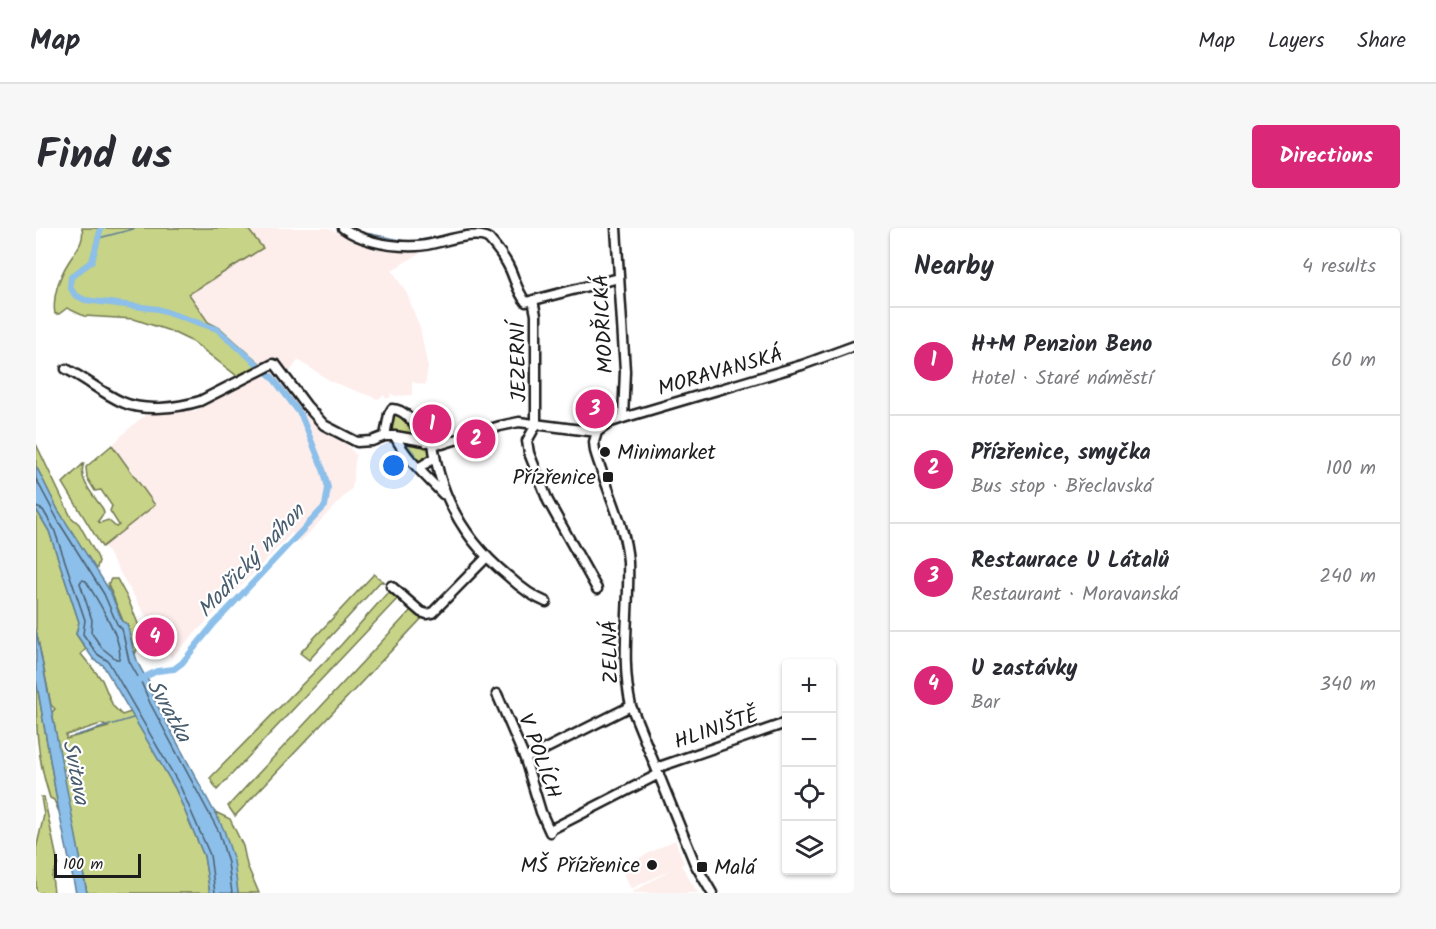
<!DOCTYPE html>
<html lang="en">
<head>
<meta charset="utf-8">
<style>
	:root { --surface:#fff; --page:#f7f7f7; --text:#2b2b33; --muted:#7c7c81; --line:#e1e1e2; --accent:#db2777 }
	body { margin:0; font-family:Kalam,sans-serif; background:var(--page); color:var(--text) }
	.controls { position:absolute; right:18px; bottom:18px; display:grid; overflow:hidden; border-radius:6px; box-shadow:0 2px 4px #0004 }
	.controls button { width:54px; height:54px; display:grid; place-items:center; padding:0; border:0; border-bottom:2px solid var(--line); background:var(--surface); color:var(--text); font:30px sans-serif }
	.scale { position:absolute; left:18px; bottom:15px; width:87px; box-sizing:border-box; padding-left:6px; border:3px solid #1c1c1c; border-top:0; font-size:16px; line-height:21px; white-space:nowrap; color:#1c1c1c; -webkit-text-stroke:4px #fff; paint-order:stroke }
	.you { position:absolute; left:358px; top:238px; width:21px; height:21px; margin:-15px; border:4px solid #fff; border-radius:50%; background:#1a73e8; box-shadow:0 0 0 9px #1a73e833 }
	.badge { display:grid; place-items:center; width:39px; height:39px; border-radius:50%; background:var(--accent); color:#fff; font-size:20px; font-weight:700 }
	.pin { position:absolute; translate:-50% -50%; border:3px solid #fff; box-shadow:0 2px 6px #0006 }
	.list { margin:0; padding:0; list-style:none }
	h2 { display:flex; justify-content:space-between; align-items:center; height:78px; margin:0; padding:0 24px; font-size:26px }
	h2 small { font-size:20px; font-weight:400; color:var(--muted) }
	.list li { display:grid; grid-template-columns:39px 1fr auto; gap:18px; align-items:center; box-sizing:border-box; height:108px; padding:0 24px; border-top:2px solid var(--line) }
	.list b { display:block; font-size:22px; white-space:nowrap }
	.list p { margin:0; font-size:20px; white-space:nowrap; color:var(--muted) }
	.list em { font-size:20px; font-style:normal; color:var(--muted) }
	.icon { flex:none; width:33px; height:33px; fill:none; stroke:currentColor; stroke-width:2; stroke-linecap:round; stroke-linejoin:round }
	.map { position:relative; flex:none; width:818px; height:665px; overflow:hidden; border-radius:6px }
	header { display:flex; align-items:center; gap:36px; box-sizing:border-box; height:84px; padding:0 30px; background:var(--surface); border-bottom:2px solid var(--line) }
	header strong { font-size:28px }
	nav { display:flex; gap:33px; margin-inline-start:auto; font-size:21px }
	.intro { display:flex; align-items:center; justify-content:space-between; box-sizing:border-box; height:144px; padding:0 36px }
	h1 { margin:0; font-size:42px }
	.button { padding:15px 27px; border-radius:6px; background:var(--accent); color:#fff; font-size:21px; font-weight:700 }
	main { display:flex; gap:36px; padding:0 36px }
	aside { flex:1; background:var(--surface); border-radius:6px; box-shadow:0 2px 4px #0004 }
	.map>svg:first-child { display:block }
	.built { fill:#fdeeec }
	.green { fill:#c7d386; stroke:#727851; stroke-width:1.5; fill-rule:evenodd }
	.water { fill:#8cbfe9; stroke:#5f7e97; stroke-width:1.5 }
	.lines { fill:none; stroke-linecap:round; stroke-linejoin:round }
	.shore { stroke:#495d6e; stroke-width:1.5 }
	.stream { stroke:#5f7e97; stroke-width:1.5 }
	.canal { stroke:#8cbfe9; stroke-width:6 }
	.minor-casing { stroke:#1c1c1c; stroke-width:13 }
	.minor { stroke:#fff; stroke-width:8 }
	.poi-dot { fill:#1c1c1c; stroke:#fff; stroke-width:2 }
	.labels { text-anchor:middle; stroke-width:4.5; stroke-linejoin:round; paint-order:stroke }
	.street-label { font-size:21px; fill:#1c1c1c; stroke:#fff }
	.poi-label { font-size:21px; fill:#1c1c1c; stroke:#fff; text-anchor:start }
	.water-label { font-size:22px; font-style:italic; fill:#495d6e; stroke:#fff }
</style>
</head>
<body>
<header>
<strong>Map</strong>
<nav><a>Map</a><a>Layers</a><a>Share</a></nav>
</header>
<div class="intro"><h1>Find us</h1><a class="button">Directions</a></div>
<main>
<div class="map">
<svg width="818" height="665" viewBox="0 0 818 665">
	<rect width="100%" height="100%" fill="#fff"/>
	<filter id="ink" filterUnits="userSpaceOnUse"><feTurbulence type="fractalNoise" baseFrequency=".0167" numOctaves="2"/><feDisplacementMap in="SourceGraphic" scale="12" xChannelSelector="R" yChannelSelector="G"/><feConvolveMatrix kernelMatrix="1 2 1 2 8 2 1 2 1" color-interpolation-filters="sRGB"/></filter>
	<g filter="url(#ink)">
		<path class="built" d="M211 0H292L340 22 387 19 388 23 356 42 371 66 384 100 392 140 389 157 376 154V167L359 168 354 165 355 169 350 171 348 167 342 171 296 154 262 132 253 146 272 171H268L320 227 316 260 264 314 256 305 135 430 68 318 119 277 76 217 99 195 116 183 122 185 151 181 159 183 226 137 184 100 172 94 152 66 227 20Z
			M639 612 648 635 645 637 662 665H595L636 641 595 661 585 639Z"/>
		<path class="green" d="M46 0H211L227 20 153 66 172 94 184 100 226 137 205 151 157 114 134 103 98 91 48 88 31 80 23 86H19C16 70 23 49 32 35 39 23 49 15 46 0Z
			M365 184 382 208 354 205 356 185Z
			M364 212 394 219 396 227 387 235H381Z
			M0 216 35 289 43 296 61 328 63 333 60 343 22 282 0 238Z
			M76 217 119 277 66 319 27 255 48 235C41 251 58 268 67 281L68 285 62 293 64 295 72 292 80 299 83 297 74 283 76 278 65 262 59 263 51 250 50 239Z
			M0 281 13 303 43 394 40 406 50 421 45 426 66 452 77 478 86 487 95 484 139 560 168 628 174 665H51L28 551 32 548 30 541 26 543 16 484 19 481 15 477 0 402ZM65 496 72 499 30 511V507Z
			M338 346 348 354H344L273 432 264 425Z
			M75 351H81L92 371 105 403 104 415 99 426 91 396 87 393 72 356Z
			M354 362 364 368 181 562 174 550 305 417Z
			M377 380 388 388 199 588 192 578Z
			M0 451 23 584 18 572 14 570C0 527 0 496 0 451Z
			M5 569H8L22 636 16 648 18 665H0V621L8 587Z
			M179 584 194 591 207 618 211 637 223 665H202C198 636 192 610 179 584Z"/>
		<path class="water" d="M0 238 22 282 74 363 86 393 91 396C98 421 98 434 114 455L113 458 119 473 188 602 198 633 202 665H174L168 628 139 560 67 437 58 432 40 406 43 394 13 303 0 281Z
			M0 402 51 665H40L23 584 0 451Z"/>
		<g class="lines">
			<path class="shore" d="M0 251 24 296 68 366 81 396 86 401 93 433 106 456 114 475 183 604 192 635 196 665
				M0 279 7 282 18 301 49 392 47 406 61 426 72 433 144 558 174 627 179 665
				M46 352 50 353C59 368 89 414 83 431H80L66 420 55 404 56 392 44 355Z"/>
			<path class="stream" d="M316 0 325 4 374 14 437 2
				M63 10 101 0
				M38 508 97 490"/>
			<path class="canal" d="M65 0 56 33 35 49 34 59 39 67 49 72 122 81 181 101 236 149 265 187 288 244 292 260 289 278 177 397 146 435 138 441 121 443 103 452"/>
			<g class="minor-casing">
				<path id="minor" d="M307 0C329 15 355 19 381 18 399 18 438 0 453 11 460 19 470 32 474 41 479 52 482 65 490 74L583 50
					M580 0 589 143 587 190
					M497 72 500 87V197L491 213 493 225 512 273 561 361
					M30 141C49 150 66 165 86 174 108 184 141 180 164 173L237 136 240 137 270 177 288 197 321 214 336 213 349 208H359L406 216 464 198 483 194 561 204
					M561 204 558 214 559 223C569 258 590 298 592 334 594 382 584 431 595 478L659 636 676 665
					M561 204 575 194 587 190 766 137 818 118
					M349 208 353 186 356 181C372 181 382 202 390 214
					M359 208C369 230 391 249 407 266
					M397 215C404 270 429 313 472 348 484 359 495 368 510 374
					M382 240 399 230
					M355 358 385 384 391 386 396 385 450 330
					M461 466 489 531 505 584 514 604
					M489 531 595 478
					M620 540 750 495
					M514 602 623 546"/>
			</g>
			<use href="#minor" class="minor"/>
		</g>
	</g>
	<g class="poi-dot">
		<circle cx="569" cy="224" r="6"/>
		<rect x="566" y="243" width="12" height="12" rx="3"/>
		<circle cx="616" cy="637" r="6"/>
		<rect x="660" y="633" width="12" height="12" rx="3"/>
	</g>
	<g class="labels">
		<g class="street-label">
			<text transform="translate(567 96) rotate(-93)" y="7">MODŘICKÁ</text>
			<text transform="translate(482 134) rotate(-91)" y="7">JEZERNÍ</text>
			<text transform="translate(684 143) rotate(-16)" y="7">MORAVANSKÁ</text>
			<text transform="translate(574 424) rotate(-91)" y="7">ZELNÁ</text>
			<text transform="translate(680 500) rotate(-19)" y="7">HLINIŠTĚ</text>
			<text transform="translate(504 528) rotate(70)" y="7">V POLÍCH</text>
		</g>
		<g class="poi-label">
			<text x="581" y="231">Minimarket</text>
			<text x="560" y="256" text-anchor="end">Přízřenice</text>
			<text x="604" y="644" text-anchor="end">MŠ Přízřenice</text>
			<text x="678" y="646">Malá</text>
		</g>
		<g class="water-label">
			<text transform="translate(214 332) rotate(-47)" y="8">Modřický náhon</text>
			<text transform="translate(134 482) rotate(61)" y="8">Svratka</text>
			<text transform="translate(41 544) rotate(79)" y="8">Svitava</text>
		</g>
	</g>
</svg>
<div class="controls">
<button>+</button>
<button>−</button>
<button><svg class="icon" aria-label="locate" viewBox="0 0 24 24"><circle cx="12" cy="12" r="6"/><path d="M12 2v4M12 18v4M2 12h4M18 12h4"/></svg></button>
<button><svg class="icon" aria-label="layers" viewBox="0 0 24 24"><path d="M12 4l9 5-9 5-9-5zM3 14l9 5 9-5"/></svg></button>
</div>
<div class="scale">100 m</div>
<div class="you"></div>
<div class="pin badge" style="left:396px;top:196px">1</div>
<div class="pin badge" style="left:440px;top:211px">2</div>
<div class="pin badge" style="left:559px;top:181px">3</div>
<div class="pin badge" style="left:119px;top:409px">4</div>
</div>
<aside>
<h2>Nearby<small>4 results</small></h2>
<ul class="list">
<li><span class="badge">1</span><div><b>H+M Penzion Beno</b><p>Hotel · Staré náměstí</p></div><em>60 m</em></li>
<li><span class="badge">2</span><div><b>Přízřenice, smyčka</b><p>Bus stop · Břeclavská</p></div><em>100 m</em></li>
<li><span class="badge">3</span><div><b>Restaurace U Látalů</b><p>Restaurant · Moravanská</p></div><em>240 m</em></li>
<li><span class="badge">4</span><div><b>U zastávky</b><p>Bar</p></div><em>340 m</em></li>
</ul>
</aside>
</main>
</body>
</html>
